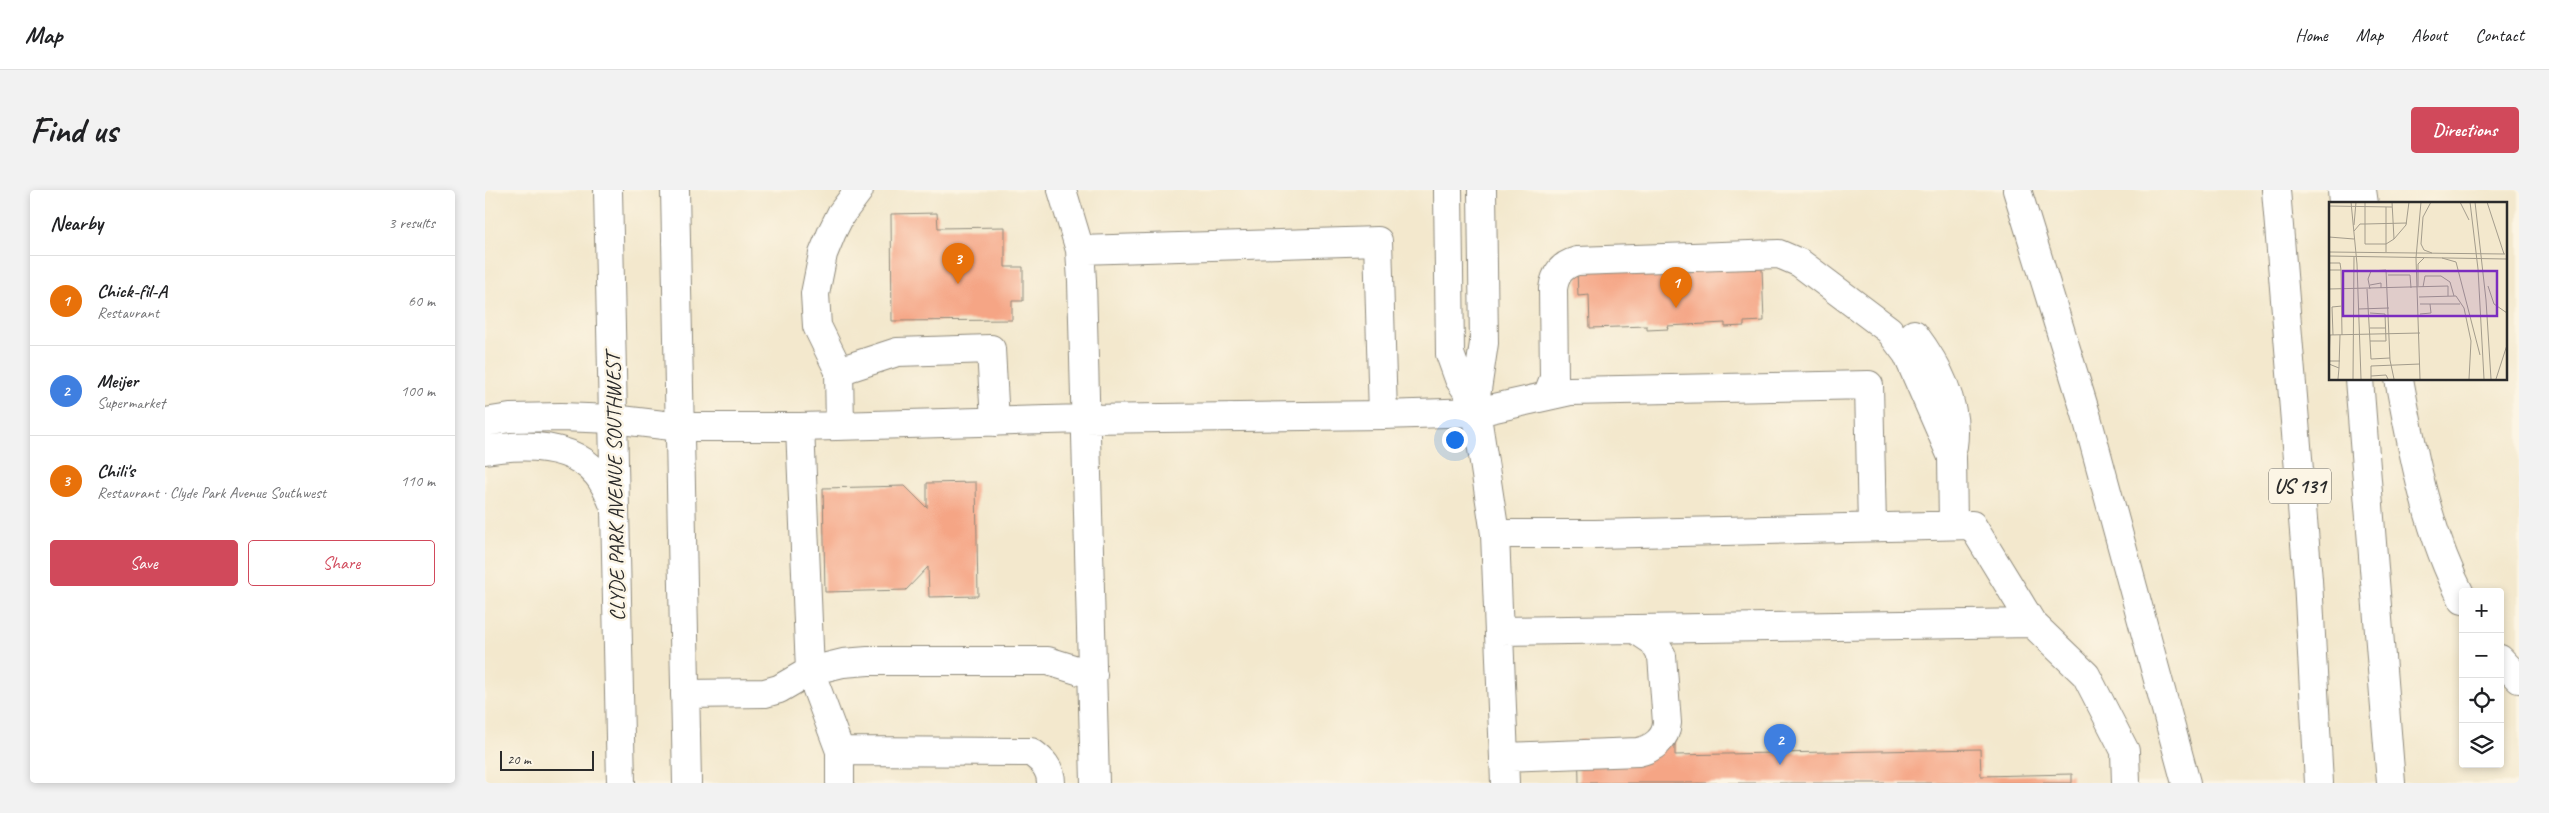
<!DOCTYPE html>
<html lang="en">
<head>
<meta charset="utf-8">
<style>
	:root { --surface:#fff; --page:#f2f2f2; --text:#202124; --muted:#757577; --line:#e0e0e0; --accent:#d1495b }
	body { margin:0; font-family:Caveat,sans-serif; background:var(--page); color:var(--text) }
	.controls { position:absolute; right:15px; bottom:15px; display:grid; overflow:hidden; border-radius:5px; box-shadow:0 2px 8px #0003 }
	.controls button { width:45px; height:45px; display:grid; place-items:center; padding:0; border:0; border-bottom:1px solid var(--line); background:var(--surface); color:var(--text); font:25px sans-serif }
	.scale { position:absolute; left:15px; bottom:12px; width:94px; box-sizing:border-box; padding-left:5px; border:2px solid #2b2b2b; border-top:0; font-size:14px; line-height:18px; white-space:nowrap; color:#2b2b2b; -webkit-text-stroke:4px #fcf5e5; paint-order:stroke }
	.you { position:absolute; left:969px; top:249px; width:18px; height:18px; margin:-12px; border:4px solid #fff; border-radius:50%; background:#1a73e8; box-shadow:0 0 0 8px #1a73e833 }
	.badge { display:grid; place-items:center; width:32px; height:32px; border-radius:50%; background:var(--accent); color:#fff; font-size:16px; font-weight:700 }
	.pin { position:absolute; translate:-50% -41px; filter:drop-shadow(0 1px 2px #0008) }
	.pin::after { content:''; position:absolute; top:26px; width:18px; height:15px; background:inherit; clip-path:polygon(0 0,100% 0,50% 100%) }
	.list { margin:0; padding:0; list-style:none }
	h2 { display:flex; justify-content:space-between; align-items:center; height:65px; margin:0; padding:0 20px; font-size:21px }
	h2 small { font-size:16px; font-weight:400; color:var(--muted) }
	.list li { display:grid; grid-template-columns:32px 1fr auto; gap:15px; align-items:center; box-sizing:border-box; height:90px; padding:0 20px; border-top:1px solid var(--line) }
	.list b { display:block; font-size:19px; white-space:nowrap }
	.list p { margin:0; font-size:16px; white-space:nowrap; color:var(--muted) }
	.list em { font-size:16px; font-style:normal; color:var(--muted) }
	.actions { display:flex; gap:10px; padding:15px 20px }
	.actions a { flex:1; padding:11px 0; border:1px solid var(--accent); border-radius:5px; text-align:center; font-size:18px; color:var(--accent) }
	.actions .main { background:var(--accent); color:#fff }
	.icon { flex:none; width:28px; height:28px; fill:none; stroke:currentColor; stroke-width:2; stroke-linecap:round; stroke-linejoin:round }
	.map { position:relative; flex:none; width:2034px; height:593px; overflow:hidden; border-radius:5px }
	header { display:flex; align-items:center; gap:30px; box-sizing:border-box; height:70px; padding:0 25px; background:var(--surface); border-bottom:1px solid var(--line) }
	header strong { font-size:24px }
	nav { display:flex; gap:28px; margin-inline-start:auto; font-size:18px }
	.intro { display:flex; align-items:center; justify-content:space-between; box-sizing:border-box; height:120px; padding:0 30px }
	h1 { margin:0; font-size:35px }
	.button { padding:12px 22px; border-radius:5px; background:var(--accent); color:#fff; font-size:18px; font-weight:700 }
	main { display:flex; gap:30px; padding:0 30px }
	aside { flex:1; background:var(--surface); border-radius:5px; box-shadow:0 2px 8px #0003 }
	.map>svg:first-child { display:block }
	.building { fill:#f5a585 }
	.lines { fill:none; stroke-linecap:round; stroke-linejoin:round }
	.minor-casing { stroke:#8f8a7c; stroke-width:30 }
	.major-casing { stroke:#8f8a7c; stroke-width:30 }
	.highway-casing { stroke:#8f8a7c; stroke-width:30 }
	.minor { stroke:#fff; stroke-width:28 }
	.major { stroke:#fff; stroke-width:28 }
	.highway { stroke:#fff; stroke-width:28 }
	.labels { text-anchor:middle; stroke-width:5; stroke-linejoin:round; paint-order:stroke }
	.shield { fill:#fcf5e5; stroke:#6a6863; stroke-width:1 }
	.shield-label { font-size:20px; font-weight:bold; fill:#2b2b2b }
	.street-label { font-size:21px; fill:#2b2b2b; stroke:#fcf5e5 }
	.inset-road { fill:none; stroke:#a39c8c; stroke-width:1 }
	.view { fill:#7b2cbf; fill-opacity:0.15; stroke:#7b2cbf; stroke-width:2.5 }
	.inset-edge { fill:none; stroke:#2b2b2b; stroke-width:2.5 }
</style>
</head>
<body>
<header>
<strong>Map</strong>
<nav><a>Home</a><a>Map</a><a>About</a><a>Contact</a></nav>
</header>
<div class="intro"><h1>Find us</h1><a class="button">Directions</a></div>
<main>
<aside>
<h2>Nearby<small>3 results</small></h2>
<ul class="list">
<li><span class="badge" style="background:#e8710a">1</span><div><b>Chick-fil-A</b><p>Restaurant</p></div><em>60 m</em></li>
<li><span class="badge" style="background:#3f7fe0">2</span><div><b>Meijer</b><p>Supermarket</p></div><em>100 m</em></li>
<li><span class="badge" style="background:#e8710a">3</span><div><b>Chili's</b><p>Restaurant · Clyde Park Avenue Southwest</p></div><em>110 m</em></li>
</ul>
<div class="actions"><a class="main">Save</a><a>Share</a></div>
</aside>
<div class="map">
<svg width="2034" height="593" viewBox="0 0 2034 593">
	<rect width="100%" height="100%" fill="#fcf5e5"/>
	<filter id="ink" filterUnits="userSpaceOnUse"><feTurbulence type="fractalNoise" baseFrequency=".02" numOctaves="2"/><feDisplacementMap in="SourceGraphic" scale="10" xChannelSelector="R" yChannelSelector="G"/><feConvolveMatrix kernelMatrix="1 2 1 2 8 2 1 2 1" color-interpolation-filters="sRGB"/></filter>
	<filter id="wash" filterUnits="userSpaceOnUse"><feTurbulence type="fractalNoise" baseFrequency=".0096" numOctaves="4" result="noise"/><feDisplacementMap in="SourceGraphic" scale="20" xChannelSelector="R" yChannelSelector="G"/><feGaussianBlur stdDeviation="1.12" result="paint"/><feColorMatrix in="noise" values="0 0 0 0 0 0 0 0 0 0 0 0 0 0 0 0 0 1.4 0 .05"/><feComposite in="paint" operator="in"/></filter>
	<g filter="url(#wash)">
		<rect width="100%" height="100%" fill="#f3e8cd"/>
		<g id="blocks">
			<path class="building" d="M452 23 453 38 520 37V77H538V111H527V130L407 131 406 24Z
				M1259 74 1260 79H1277L1279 131 1259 132V136L1240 137V133L1182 136 1183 139 1162 140V136L1105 138 1104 105 1093 106 1092 80Z
				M491 292 493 406 444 407 443 377 421 400 340 402 338 298 420 296 442 318V293Z
				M1190 548V565L1495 559 1496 586 1587 584V593H1094L1093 550Z"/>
		</g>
	</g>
	<g filter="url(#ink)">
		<use href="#blocks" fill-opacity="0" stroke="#8f8a7c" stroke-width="1"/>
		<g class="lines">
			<g class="minor-casing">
				<path id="minor" d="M577 0 595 60 597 91 610 593
					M963 0 965 164 974 189 990 213
					M997 0 999 153 990 213 1010 344 1020 593
					M595 60 893 51 898 225
					M1429 144C1453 176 1474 215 1468 256
					M354 181 412 162 506 159 510 232
					M1062 206 1069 188 1068 99C1070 84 1077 75 1092 71L1294 64 1315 73 1404 140 1422 164 1467 267 1468 335
					M0 232 25 228 76 227 128 229 195 237H315L600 229 898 225 992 222 1085 201 1384 195 1387 337
					M355 236 354 181 332 136 330 104 338 64 347 42 356 24 374 0
					M315 237 325 481 355 561V593
					M0 260C37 254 85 252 112 284 120 293 125 306 130 318
					M1010 344H1110L1487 335 1547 433 1601 485 1640 561 1641 593
					M1016 441 1547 433
					M200 504 280 503 294 499 325 481 358 473 383 471H563L608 485
					M355 561 546 562C557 570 566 578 566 593
					M1020 567 1153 562C1168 559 1181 549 1182 533L1177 466 1168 451 1150 439"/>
			</g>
			<g class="major-casing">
				<path id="major" d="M123 0 136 593
					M190 0 202 593"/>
			</g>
			<g class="highway-casing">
				<path id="highway" d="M1532 0 1601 224 1701 593
					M1791 0 1823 390 1834 593
					M1857 0 1858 14
					M1877 0 1879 14
					M1874 189 1906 593
					M1914 189C1928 264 1942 341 1978 410
					M2015 469 2034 489"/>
			</g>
			<use href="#minor" class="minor"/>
			<use href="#major" class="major"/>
			<use href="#highway" class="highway"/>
		</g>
	</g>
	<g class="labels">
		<rect class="shield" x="1784" y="278.5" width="62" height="35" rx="4"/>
		<g class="shield-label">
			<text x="1815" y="303">US 131</text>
		</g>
		<g class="street-label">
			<text transform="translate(130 297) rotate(-91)" y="7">CLYDE PARK AVENUE SOUTHWEST</text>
		</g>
	</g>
	<g transform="translate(1844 12)">
		<rect width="178" height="178" fill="#f3e8cd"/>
		<path class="inset-road" d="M22 0 28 62 32 177M102 0 94 15 92 42 95 48 103 51M131 0 140 18M141 0 149 67 155 177M146 0 157 98 162 177M158 0 175 52M0 4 63 5M57 5V42L65 37 63 0M25 23 27 0M25 29 31 22H36V0M0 35 25 37M65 37 77 23 80 0M0 50 176 52M57 50V42H36V22L78 21M0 54 178 57M87 56 91 177M87 56 92 0M113 56 127 60 151 153M0 61H11L12 68M0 68H12L13 133M59 73H81L82 86M41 83 52 81V86M89 84V62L95 56M159 84 165 102 178 111M94 85 96 74H112L121 80 125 94M0 87 119 84V94M38 87 41 139H57L56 112 41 111M41 87 39 77 42 69 57 68 61 158 65 177M90 95 127 94 135 106 142 139 140 177M91 102H131M29 107 60 106M91 112 102 111 101 102M41 126H57M0 133 91 131M1 133 0 159H11M4 133 3 105 13 104M41 139 42 157 61 156M0 162 10 166 9 177M10 166 11 133M42 174 57 173 59 177M24 177 25 55M42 177V164L91 162M167 177 178 143"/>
		<path class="view" d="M14 69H168V114H14Z"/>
		<rect width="178" height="178" class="inset-edge"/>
	</g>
</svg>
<div class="controls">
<button>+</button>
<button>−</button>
<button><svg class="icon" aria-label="locate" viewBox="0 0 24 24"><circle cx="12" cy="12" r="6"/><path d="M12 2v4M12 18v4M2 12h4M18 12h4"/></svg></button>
<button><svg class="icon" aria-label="layers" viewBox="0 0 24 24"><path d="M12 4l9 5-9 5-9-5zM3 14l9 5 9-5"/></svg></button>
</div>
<div class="scale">20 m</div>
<div class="you"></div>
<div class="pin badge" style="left:1191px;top:118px;background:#e8710a">1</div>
<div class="pin badge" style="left:1295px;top:575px;background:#3f7fe0">2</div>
<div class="pin badge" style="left:473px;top:94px;background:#e8710a">3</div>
</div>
</main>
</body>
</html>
